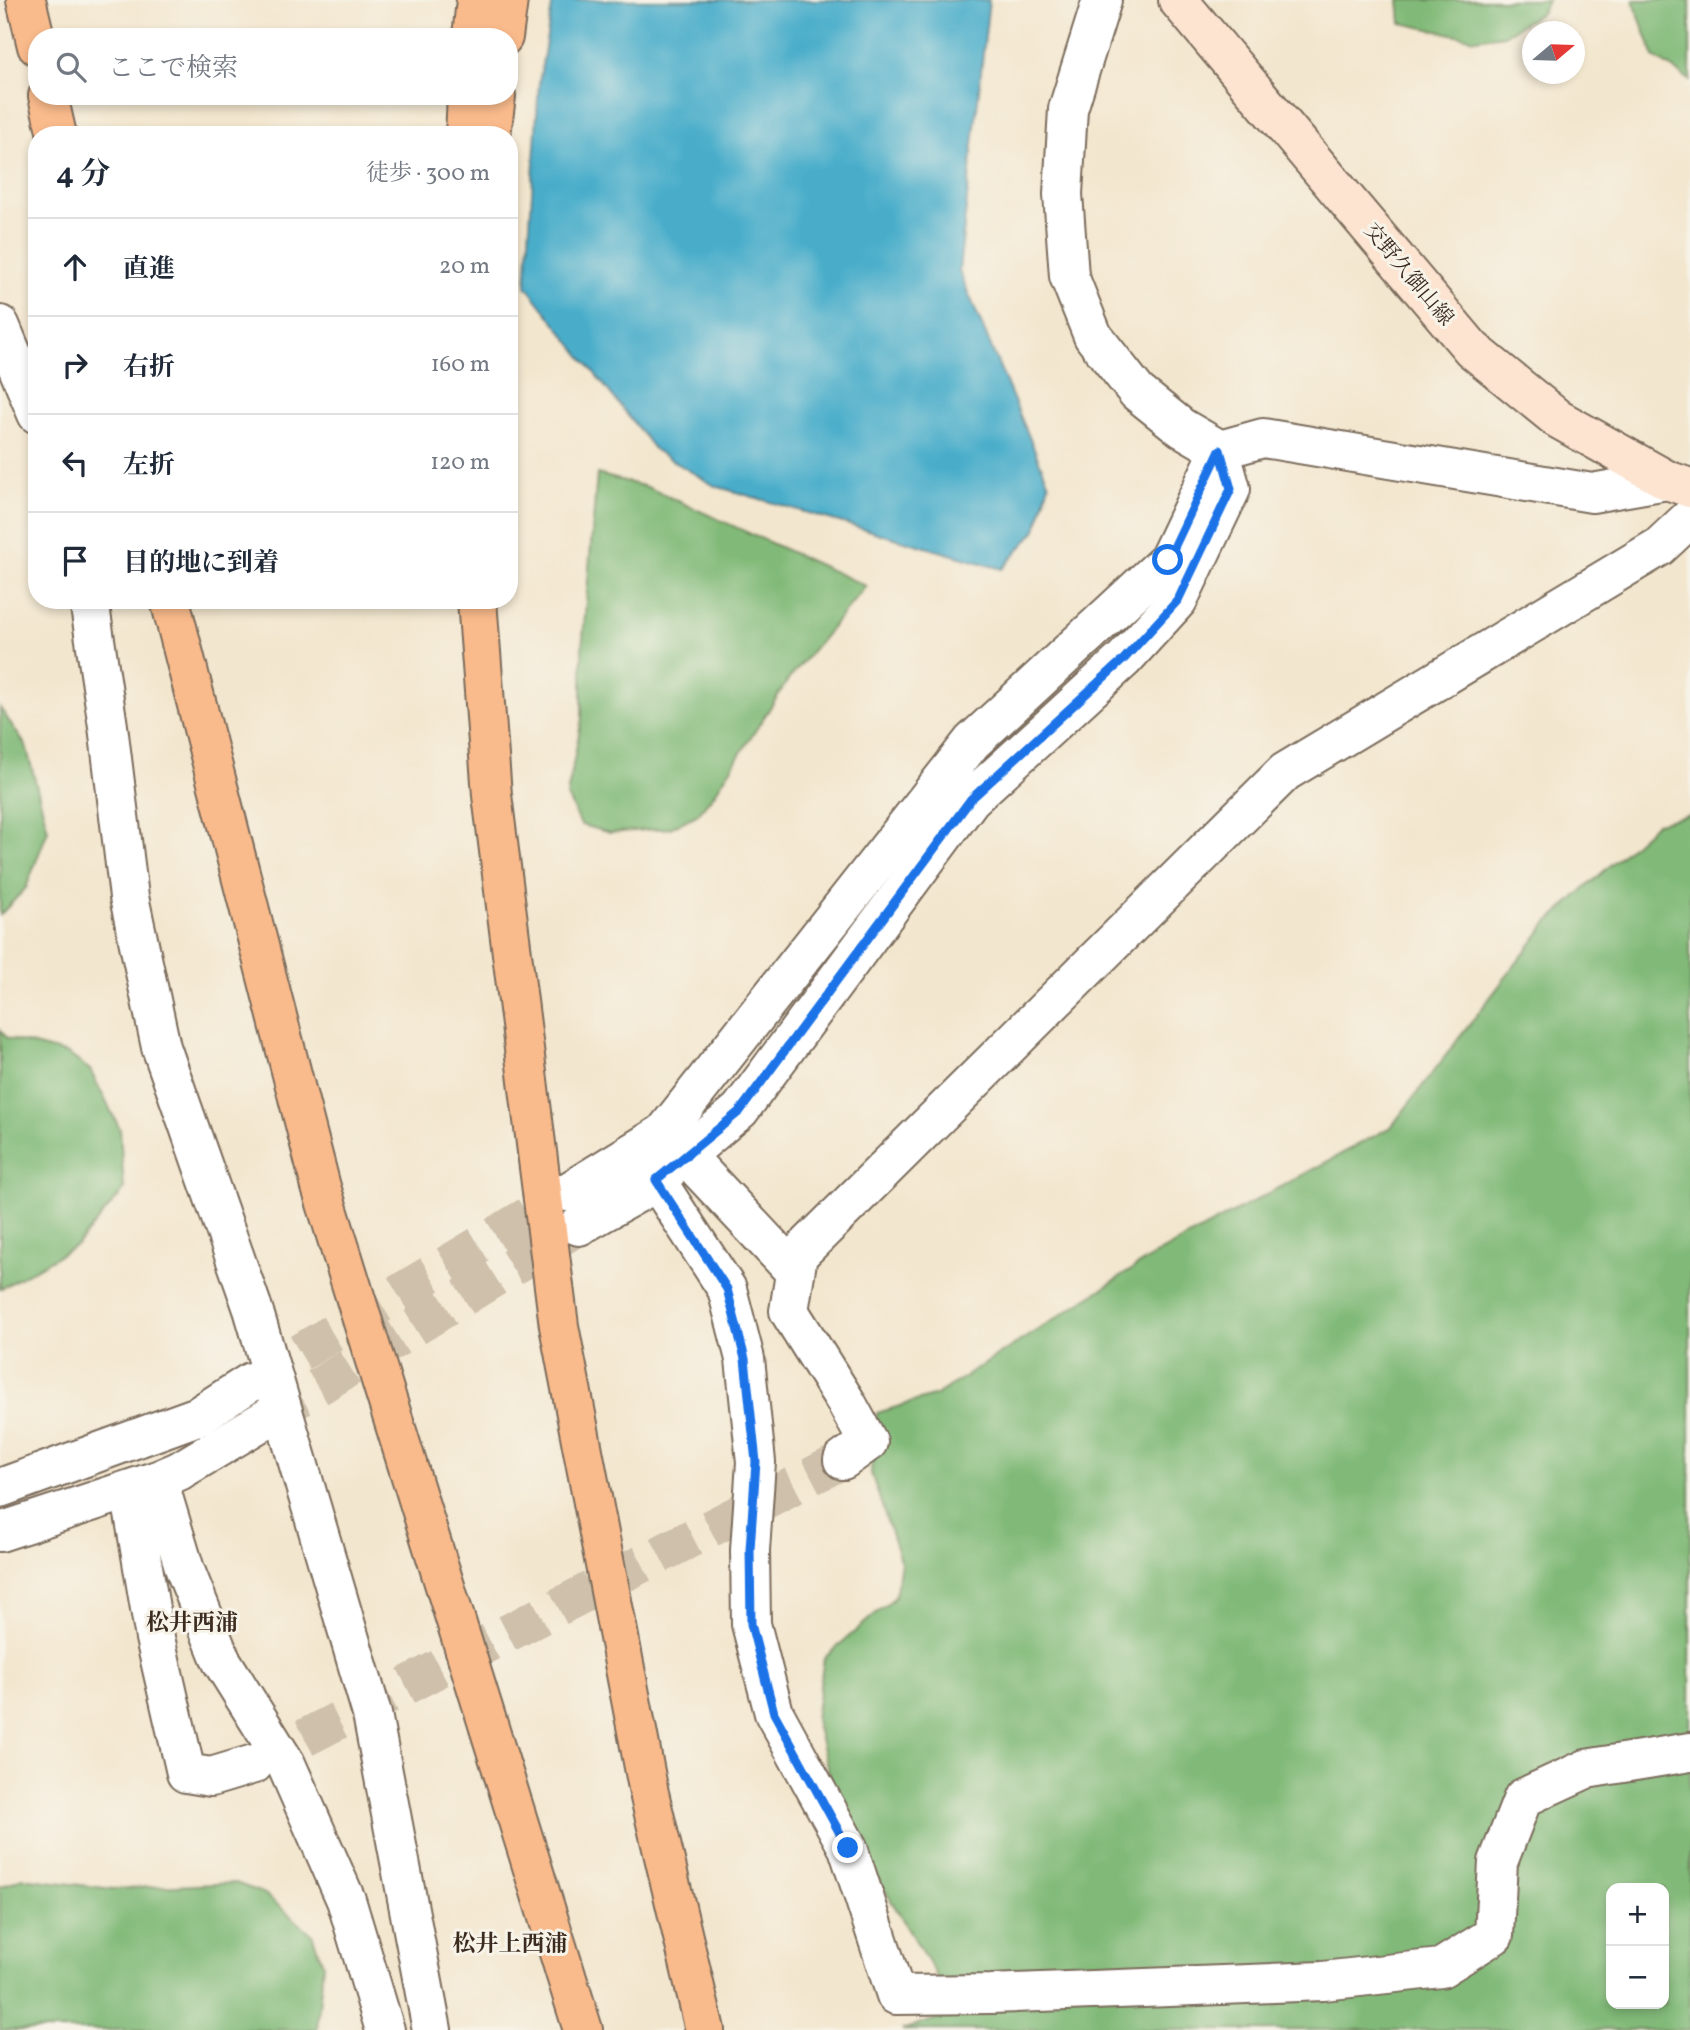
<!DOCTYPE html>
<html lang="ja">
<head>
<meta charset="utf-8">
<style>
	:root { --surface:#fff; --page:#f6f6f7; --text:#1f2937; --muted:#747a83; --line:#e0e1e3 }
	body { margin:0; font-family:Vollkorn,"Noto Serif JP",serif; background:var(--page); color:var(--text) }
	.controls { position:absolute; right:21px; bottom:21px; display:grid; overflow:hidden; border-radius:14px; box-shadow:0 4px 10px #0003 }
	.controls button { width:63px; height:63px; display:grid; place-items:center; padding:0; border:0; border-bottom:2px solid var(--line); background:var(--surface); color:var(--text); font:35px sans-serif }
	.compass { position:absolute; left:1522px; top:21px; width:63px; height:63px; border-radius:50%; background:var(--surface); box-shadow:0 4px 10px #0003; rotate:71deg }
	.stop { position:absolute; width:21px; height:21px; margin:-16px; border:5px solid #1a73e8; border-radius:50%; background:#fff }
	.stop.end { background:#1a73e8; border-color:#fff; box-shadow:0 2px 7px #0008 }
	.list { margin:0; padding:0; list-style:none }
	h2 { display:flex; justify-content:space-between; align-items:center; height:91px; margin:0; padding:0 28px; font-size:30px }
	h2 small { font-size:23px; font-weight:400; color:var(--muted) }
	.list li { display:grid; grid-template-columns:46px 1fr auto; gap:21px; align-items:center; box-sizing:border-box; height:98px; padding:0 28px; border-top:2px solid var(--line) }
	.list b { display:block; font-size:26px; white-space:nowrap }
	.list em { font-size:23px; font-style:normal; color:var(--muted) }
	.icon { flex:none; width:38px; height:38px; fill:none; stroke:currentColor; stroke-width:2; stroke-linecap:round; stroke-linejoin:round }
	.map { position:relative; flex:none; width:1690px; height:2030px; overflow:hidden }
	.search { position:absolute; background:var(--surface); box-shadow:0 4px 10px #0003; left:28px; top:28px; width:490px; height:77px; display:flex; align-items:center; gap:18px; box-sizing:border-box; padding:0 24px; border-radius:28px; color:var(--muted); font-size:26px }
	.panel { position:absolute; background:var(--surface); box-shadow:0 4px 10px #0003; left:28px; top:126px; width:490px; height:483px; border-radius:28px }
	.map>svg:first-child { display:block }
	.forest { fill:#81ba78; stroke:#5e724b; stroke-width:2; fill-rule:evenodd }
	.water { fill:#4aadca; stroke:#426c74; stroke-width:2 }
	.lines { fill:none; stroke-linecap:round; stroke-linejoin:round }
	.minor-tunnel { stroke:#cec0ab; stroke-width:38; stroke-dasharray:38 19; stroke-linecap:butt }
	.tertiary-tunnel { stroke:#cec0ab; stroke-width:38; stroke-dasharray:38 19; stroke-linecap:butt }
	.minor-casing { stroke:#7b6c5c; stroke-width:42 }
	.tertiary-casing { stroke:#7b6c5c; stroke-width:42 }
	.secondary-casing { stroke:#7b6c5c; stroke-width:42 }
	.motorway-casing { stroke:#7b6c5c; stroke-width:42 }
	.minor { stroke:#fff; stroke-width:38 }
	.tertiary { stroke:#fff; stroke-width:38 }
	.secondary { stroke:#fde4d1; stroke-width:38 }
	.motorway { stroke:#fabb8c; stroke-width:38 }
	.route { stroke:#1a73e8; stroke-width:9 }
	.labels { text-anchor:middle; stroke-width:6; stroke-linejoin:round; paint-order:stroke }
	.street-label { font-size:21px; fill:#3b2a1e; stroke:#f7f3e8 }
	.neighbourhood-label { font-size:23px; font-weight:bold; fill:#3b2a1e; stroke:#f7f3e8 }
</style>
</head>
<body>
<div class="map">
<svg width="1690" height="2030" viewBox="0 0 1690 2030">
	<rect width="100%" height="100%" fill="#f7f3e8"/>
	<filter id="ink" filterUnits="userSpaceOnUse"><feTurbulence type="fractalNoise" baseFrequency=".0143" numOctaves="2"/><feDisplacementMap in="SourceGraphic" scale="14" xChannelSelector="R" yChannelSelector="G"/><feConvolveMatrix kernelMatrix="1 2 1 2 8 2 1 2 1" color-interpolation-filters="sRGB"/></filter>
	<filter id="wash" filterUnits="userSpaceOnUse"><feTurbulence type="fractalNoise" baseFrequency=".00686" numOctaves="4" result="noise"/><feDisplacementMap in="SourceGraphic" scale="28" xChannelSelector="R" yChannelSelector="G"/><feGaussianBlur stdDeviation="1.57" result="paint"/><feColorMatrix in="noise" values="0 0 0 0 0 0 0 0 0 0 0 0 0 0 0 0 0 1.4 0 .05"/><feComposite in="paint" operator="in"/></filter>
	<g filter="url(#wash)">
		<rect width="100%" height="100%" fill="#f3e6ce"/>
		<path class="forest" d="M1399 0H1548L1542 12 1504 35 1475 39 1401 23Z
			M1633 0H1690V80L1654 57Z
			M597 474 647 487 866 586 788 680 715 793 697 815 670 828 610 833 581 825 567 796 582 718V650Z
			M0 708 26 746 48 830 26 888 0 915Z
			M1690 815V2030H902L958 2012 840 1815 815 1720 824 1658 895 1597 901 1563 871 1473 877 1413 936 1395 1153 1256 1391 1127 1548 922 1657 823ZM1611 1888H1664V2004H1611Z
			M0 1030 7 1038 68 1054 90 1070 120 1129 124 1190 77 1245 0 1289Z
			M22 1878 113 1889 236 1883 265 1894 312 1934 323 1964 317 2030H0V1887Z"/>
		<path class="water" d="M553 0H989L959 271 1049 484 1036 530 1002 569 715 486 655 450 526 286 539 83Z"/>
	</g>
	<g filter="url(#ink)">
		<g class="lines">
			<path class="minor-tunnel" d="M269 1417 574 1229
				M254 1764 843 1460"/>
			<path class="tertiary-tunnel" d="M251 1382 568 1192"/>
			<g class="minor-casing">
				<path id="minor" d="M0 325 37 414
					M89 600 108 726 129 897 161 1047 253 1309 372 1714 432 2030
					M686 1156 795 1272
					M656 1180 727 1289 745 1359 756 1462 750 1550 751 1624 774 1713 848 1848 896 1995 991 1994 1323 1981 1441 1968 1494 1935 1498 1862 1523 1798 1586 1769 1690 1752
					M579 1226 648 1187 740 1110 971 799 1124 659 1178 600 1231 489 1220 450 1263 438 1592 493 1667 480
					M843 1460 868 1442 846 1402 789 1311 798 1255 1285 772 1659 547 1690 518
					M158 1480 185 1570 221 1660 286 1764 346 1900 385 2030
					M130 1490 155 1638 186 1773 211 1777 254 1764
					M0 1532 158 1480 179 1471 269 1417"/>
			</g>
			<g class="tertiary-casing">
				<path id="tertiary" d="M568 1192 664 1133 972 742 1168 560 1220 450 1182 428 1137 392 1093 336 1069 276 1063 194 1068 109 1102 0
					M0 1488 198 1416 251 1382"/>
			</g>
			<g class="secondary-casing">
				<path id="secondary" d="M1178 0 1472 349 1558 419 1667 480 1690 488"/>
			</g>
			<g class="motorway-casing">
				<path id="motorway" d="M26 0 37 46
					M472 37 476 0
					M503 37 508 0
					M48 96 57 135
					M465 135 467 96
					M491 135 496 96
					M170 600 321 1187 583 2030
					M477 600 492 795 559 1326 649 1793 705 2030"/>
			</g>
			<use href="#minor" class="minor"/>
			<use href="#tertiary" class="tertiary"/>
			<use href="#secondary" class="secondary"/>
			<use href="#motorway" class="motorway"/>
		</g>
	</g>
	<g class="lines" filter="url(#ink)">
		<path class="route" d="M848 1848 774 1713 751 1624 750 1549 756 1462 745 1359 727 1289 656 1180 740 1111 971 799 1124 659 1178 600 1231 489 1220 450 1168 560"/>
	</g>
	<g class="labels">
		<g class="street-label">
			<text transform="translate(1409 274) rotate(50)" y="7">交野久御山線</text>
		</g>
		<g class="neighbourhood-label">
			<text x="192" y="1630">松井西浦</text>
			<text x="510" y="1951">松井上西浦</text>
		</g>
	</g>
</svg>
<div class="controls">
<button>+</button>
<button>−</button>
</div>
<svg class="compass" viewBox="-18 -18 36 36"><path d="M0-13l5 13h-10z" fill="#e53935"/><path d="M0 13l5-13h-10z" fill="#747a83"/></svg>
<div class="stop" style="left:1168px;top:560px"></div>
<div class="stop end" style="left:848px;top:1848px"></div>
<div class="search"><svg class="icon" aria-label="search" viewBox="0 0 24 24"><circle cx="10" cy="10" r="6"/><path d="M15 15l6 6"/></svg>ここで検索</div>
<section class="panel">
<h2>4 分<small>徒歩 · 300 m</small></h2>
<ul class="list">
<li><svg class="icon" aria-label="ahead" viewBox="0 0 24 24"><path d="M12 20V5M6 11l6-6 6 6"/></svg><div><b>直進</b></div><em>20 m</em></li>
<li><svg class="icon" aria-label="right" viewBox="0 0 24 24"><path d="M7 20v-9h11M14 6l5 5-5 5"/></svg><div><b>右折</b></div><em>160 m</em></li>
<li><svg class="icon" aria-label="left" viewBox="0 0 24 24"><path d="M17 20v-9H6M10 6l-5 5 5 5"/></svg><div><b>左折</b></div><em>120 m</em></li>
<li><svg class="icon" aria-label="arrive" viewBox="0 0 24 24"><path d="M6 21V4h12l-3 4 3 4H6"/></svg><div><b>目的地に到着</b></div></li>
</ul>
</section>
</div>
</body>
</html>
